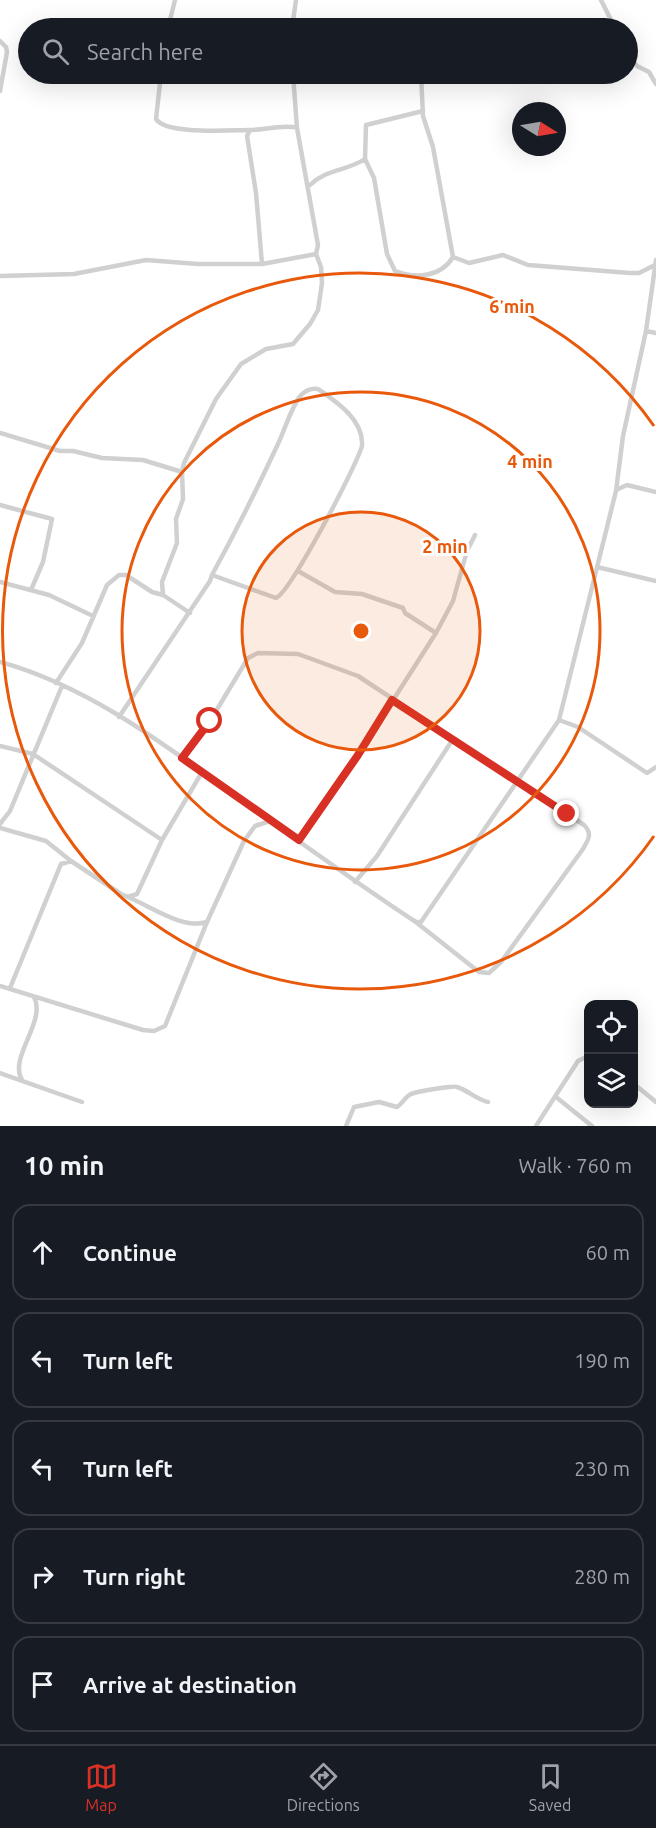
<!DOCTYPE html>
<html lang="en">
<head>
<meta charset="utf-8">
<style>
	:root { --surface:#171b24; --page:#242831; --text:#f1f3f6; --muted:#9ea1a6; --line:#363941; --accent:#d93025 }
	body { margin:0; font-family:Ubuntu,sans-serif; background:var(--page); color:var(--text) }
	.controls { position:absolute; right:18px; bottom:18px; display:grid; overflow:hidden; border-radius:12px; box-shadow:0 6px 24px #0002 }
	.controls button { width:54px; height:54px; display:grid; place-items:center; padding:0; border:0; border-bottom:2px solid var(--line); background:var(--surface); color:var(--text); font:30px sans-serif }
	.compass { position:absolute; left:512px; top:102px; width:54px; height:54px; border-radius:50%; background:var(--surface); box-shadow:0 6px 24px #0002; rotate:101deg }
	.stop { position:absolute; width:18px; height:18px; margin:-14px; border:4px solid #d93025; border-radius:50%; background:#fff }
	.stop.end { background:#d93025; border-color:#fff; box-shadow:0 2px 6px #0008 }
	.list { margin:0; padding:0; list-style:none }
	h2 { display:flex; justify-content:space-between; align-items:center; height:78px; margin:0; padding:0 24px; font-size:26px }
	h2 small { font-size:20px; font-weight:400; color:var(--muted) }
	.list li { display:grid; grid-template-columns:39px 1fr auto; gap:18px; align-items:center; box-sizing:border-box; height:96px; margin:0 12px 12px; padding:0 12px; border:2px solid var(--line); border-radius:18px }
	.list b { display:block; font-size:22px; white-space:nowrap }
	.list em { font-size:20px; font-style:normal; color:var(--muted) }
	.icon { flex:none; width:33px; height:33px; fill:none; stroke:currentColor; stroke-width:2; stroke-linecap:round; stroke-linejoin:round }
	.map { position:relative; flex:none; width:656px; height:1126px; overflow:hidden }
	.search { position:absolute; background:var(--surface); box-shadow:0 6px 24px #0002; left:18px; right:18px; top:18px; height:66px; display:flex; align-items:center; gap:15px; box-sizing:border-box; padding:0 21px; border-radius:33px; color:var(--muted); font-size:22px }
	.sheet { height:618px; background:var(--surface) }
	nav { display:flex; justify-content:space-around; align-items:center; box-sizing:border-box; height:84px; border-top:2px solid var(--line); background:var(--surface); font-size:16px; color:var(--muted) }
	nav a { display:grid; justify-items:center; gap:3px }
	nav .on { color:var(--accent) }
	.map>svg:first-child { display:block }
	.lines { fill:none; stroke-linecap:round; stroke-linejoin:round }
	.street { stroke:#d0d0d0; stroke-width:4.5 }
	.route { stroke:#d93025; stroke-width:8 }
	.ring { fill:none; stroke:#e8590c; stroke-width:3 }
	.centre { fill:#e8590c; stroke:#fff; stroke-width:3 }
	.ring-label { font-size:18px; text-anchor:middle; font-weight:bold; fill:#e8590c; stroke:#fff; stroke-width:6; stroke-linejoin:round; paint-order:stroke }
</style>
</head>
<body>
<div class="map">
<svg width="656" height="1126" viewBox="0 0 656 1126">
	<rect width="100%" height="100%" fill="#fff"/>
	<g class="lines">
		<path class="street" d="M601 0 615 28
			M168 28 175 0
			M292 28 296 0
			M310 28H332
			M0 41 6 47 7 52 0 91
			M628 54 637 66 649 72 656 84
			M161 74 156 119C166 135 231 130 250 130
			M421 74 423 116 433 147 453 257 469 263 503 255 528 265 630 273H639L655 265
			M423 111 366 125 365 159 374 178 387 254 395 271C416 279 441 277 453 257
			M310 185C326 169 347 171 365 159
			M262 264 256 193 247 136 250 130C263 130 286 124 297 128
			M0 276 74 274 146 260 198 264H262L316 254 318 245 297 128 293 74
			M646 331 656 333
			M0 433 60 451H73L102 458 143 460 182 472
			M616 490 627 485 656 492
			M0 505 52 519 43 562 31 590
			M597 567 656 581
			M298 571 335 592 362 594 403 608 405 613 436 633
			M0 582 49 595 93 616
			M163 595 162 582 177 543 176 519 183 499 182 472 184 463 216 399 241 364 266 349 293 344 310 324 318 310 322 283 321 267 316 254
			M0 662C91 687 169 748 244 802 301 843 358 884 416 922H421L559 720 616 491 623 436 646 331 656 260
			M56 683 82 643 107 585 119 575H126L152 592 163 595 190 613
			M119 717 210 581 212 575C235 533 257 489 277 446 285 430 290 409 301 395 306 390 312 388 318 389 337 402 364 420 362 446 356 467 291 591 276 598L212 575
			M559 720 578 727 647 773 656 767
			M0 746 33 754 162 840
			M182 758 210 721 248 658 258 653 298 654 358 676 584 825C593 834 588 840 583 849L501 962 489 973 479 972 417 923
			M0 824 10 811 62 686
			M0 828 46 841 71 861
			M299 840 358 755 436 633 453 601 467 551 475 535
			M355 882 377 856 453 739
			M128 897C150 906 183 930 207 922
			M0 986 143 1030 154 1031 165 1026 207 922 244 841 255 826 270 821
			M10 988 61 864 71 861 121 894 128 897 137 894 162 840 202 772
			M0 1073 82 1102
			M22 1080C8 1058 47 1021 34 997
			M634 1084 656 1102
			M556 1097 592 1126
			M346 1126 354 1107 379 1102 397 1107C402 1104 405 1097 411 1094 415 1092 454 1085 457 1087 469 1091 476 1099 488 1102
			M536 1126 578 1061 588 1056"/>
	</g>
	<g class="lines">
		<path class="route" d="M210 721 182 758 299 840 358 755 392 700 567 814"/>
	</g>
	<circle cx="361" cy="631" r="119" fill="#e8590c" fill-opacity=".12"/>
	<g class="ring">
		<circle cx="361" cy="631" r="119"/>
		<circle cx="361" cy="631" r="239"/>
		<path d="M654 836A358 358 0 1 1 654 426"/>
	</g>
	<circle cx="361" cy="631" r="9" class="centre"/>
	<g class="ring-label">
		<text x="512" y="313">6 min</text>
		<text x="530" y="468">4 min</text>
		<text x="445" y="553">2 min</text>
	</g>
</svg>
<div class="controls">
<button><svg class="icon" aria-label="locate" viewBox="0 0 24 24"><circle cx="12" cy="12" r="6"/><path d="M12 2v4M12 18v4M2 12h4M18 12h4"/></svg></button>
<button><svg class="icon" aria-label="layers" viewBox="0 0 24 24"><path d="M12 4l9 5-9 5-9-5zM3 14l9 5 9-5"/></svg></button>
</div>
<svg class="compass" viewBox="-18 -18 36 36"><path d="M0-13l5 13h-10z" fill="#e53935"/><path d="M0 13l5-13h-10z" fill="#9ea1a6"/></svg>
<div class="stop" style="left:210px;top:721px"></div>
<div class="stop end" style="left:567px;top:814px"></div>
<div class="search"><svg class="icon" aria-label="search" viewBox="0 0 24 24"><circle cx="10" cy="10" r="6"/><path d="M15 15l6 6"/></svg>Search here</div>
</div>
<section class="sheet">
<h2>10 min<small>Walk · 760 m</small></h2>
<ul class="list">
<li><svg class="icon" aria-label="ahead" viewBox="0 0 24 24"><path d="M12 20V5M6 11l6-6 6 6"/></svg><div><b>Continue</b></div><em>60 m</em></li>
<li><svg class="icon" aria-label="left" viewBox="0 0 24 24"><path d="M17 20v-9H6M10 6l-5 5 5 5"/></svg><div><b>Turn left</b></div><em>190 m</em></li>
<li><svg class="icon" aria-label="left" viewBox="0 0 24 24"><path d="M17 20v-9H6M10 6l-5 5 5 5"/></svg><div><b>Turn left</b></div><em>230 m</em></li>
<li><svg class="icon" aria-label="right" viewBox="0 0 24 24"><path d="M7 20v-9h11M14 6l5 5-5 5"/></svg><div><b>Turn right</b></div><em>280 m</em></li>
<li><svg class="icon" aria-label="arrive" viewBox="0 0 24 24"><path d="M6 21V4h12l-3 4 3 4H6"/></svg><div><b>Arrive at destination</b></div></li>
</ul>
</section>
<nav>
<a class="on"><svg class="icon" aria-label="map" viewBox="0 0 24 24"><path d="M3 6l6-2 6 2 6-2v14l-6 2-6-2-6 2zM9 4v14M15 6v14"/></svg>Map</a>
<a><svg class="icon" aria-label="directions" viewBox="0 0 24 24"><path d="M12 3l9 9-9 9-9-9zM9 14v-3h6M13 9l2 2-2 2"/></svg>Directions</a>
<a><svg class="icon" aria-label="saved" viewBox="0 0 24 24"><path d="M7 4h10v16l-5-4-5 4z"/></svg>Saved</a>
</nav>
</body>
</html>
